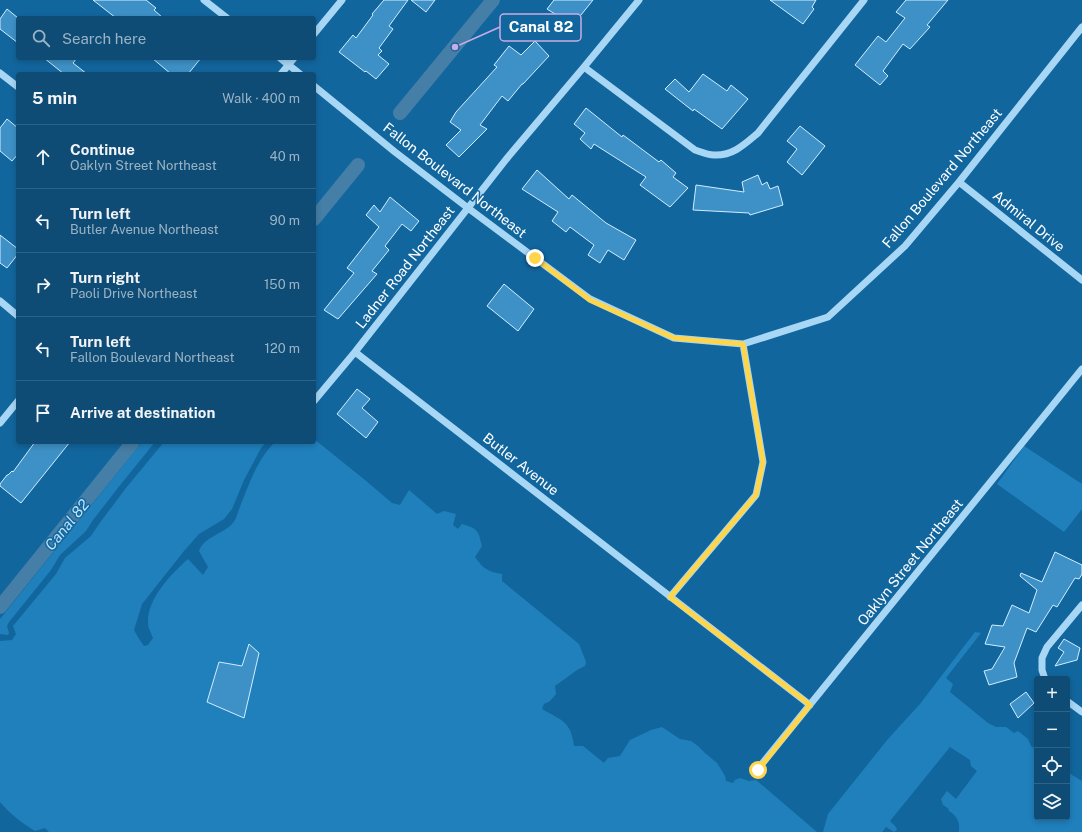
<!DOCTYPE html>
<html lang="en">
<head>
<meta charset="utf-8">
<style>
	:root { --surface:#0e4c76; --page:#1c567e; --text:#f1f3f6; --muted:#9bb4c5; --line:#2e6388 }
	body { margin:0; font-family:"Public Sans",sans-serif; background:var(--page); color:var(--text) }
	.controls { position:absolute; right:12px; bottom:12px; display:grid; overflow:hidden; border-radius:4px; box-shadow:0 2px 6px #0003 }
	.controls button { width:36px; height:36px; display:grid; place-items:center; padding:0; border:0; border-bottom:1px solid var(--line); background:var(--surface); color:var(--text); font:20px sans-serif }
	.stop { position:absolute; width:12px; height:12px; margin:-9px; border:3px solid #ffd54a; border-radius:50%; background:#fff }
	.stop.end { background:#ffd54a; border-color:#fff; box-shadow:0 1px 4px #0008 }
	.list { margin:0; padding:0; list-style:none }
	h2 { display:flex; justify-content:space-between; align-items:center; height:52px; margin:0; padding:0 16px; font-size:17px }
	h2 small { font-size:13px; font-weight:400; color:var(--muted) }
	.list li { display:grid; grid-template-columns:26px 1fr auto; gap:12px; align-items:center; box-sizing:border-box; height:64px; padding:0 16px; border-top:1px solid var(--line) }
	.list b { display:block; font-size:15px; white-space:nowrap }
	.list p { margin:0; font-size:13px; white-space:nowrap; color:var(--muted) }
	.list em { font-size:13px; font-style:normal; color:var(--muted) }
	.icon { flex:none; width:22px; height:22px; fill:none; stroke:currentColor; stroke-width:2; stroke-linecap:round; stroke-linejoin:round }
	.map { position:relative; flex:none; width:1082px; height:832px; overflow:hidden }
	.search { position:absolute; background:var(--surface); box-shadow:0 2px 6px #0003; left:16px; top:16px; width:300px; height:44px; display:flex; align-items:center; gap:10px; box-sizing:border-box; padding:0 14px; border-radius:4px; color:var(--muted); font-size:15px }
	.panel { position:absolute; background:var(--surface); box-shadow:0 2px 6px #0003; left:16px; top:72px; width:300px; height:372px; border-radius:4px }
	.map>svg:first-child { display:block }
	.green { fill:#2080bc }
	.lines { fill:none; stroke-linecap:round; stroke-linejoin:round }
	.canal { stroke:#457ea6; stroke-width:14 }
	.building { fill:#3e91c7; stroke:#d1edfe }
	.minor { stroke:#a8d7f5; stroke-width:7 }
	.route { stroke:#ffd54a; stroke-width:5 }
	.labels { text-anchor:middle; stroke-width:3; stroke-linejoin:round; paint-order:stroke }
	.street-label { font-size:14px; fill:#fff; stroke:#12669e }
	.water-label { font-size:15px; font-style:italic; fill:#bce3fb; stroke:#12669e }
	.leader { fill:none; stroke:#caabe5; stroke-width:1.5 }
	.callout-dot { fill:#caabe5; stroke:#12669e; stroke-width:1.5 }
	.callout { fill:#12669e; stroke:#caabe5; stroke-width:1.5 }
	.callout-label { font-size:15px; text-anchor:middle; font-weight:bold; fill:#fff }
</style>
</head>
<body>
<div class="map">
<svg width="1082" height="832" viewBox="0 0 1082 832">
	<rect width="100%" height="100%" fill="#12669e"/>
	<path class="green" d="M314 439 365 480 392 503 400 505 409 490 437 514 444 511 456 514 453 525 458 529 462 524C478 529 478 530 482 546L475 557C483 569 489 572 502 574V581L579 644 586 662 585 666 577 670 555 686 556 694 550 701 544 704 542 709C561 720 571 721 574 746H583L604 763 608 758 620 756 630 740 651 730 662 727 680 739 691 741 698 746 705 753 717 763 725 776 726 781 733 783 735 780 740 778 749 781 756 780 817 832H49L45 828 35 831C22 823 10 814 0 802V641L12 640 16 634 13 626 56 574 65 558 91 536 99 524 126 488 164 442H266L261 448 244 480 232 509 224 519 199 534 184 551 142 604 134 630 139 639 144 646 148 645 153 638C151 633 148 628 148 623 147 599 171 574 188 559L203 575 208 567 199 551C203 538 224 533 232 524 236 521 239 509 241 504 250 482 257 460 275 442H314Z
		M142 442H155L121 484 93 520 86 531 60 555 51 570 9 622 7 626 9 633 8 635 0 634V619Z
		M1024 446 1082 484V509L1064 532 997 484Z
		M975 632 981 633 946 678 953 684 950 692 988 723 996 727H1006L1014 733 1018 731 1028 739 1031 746 1037 750V817H1067V772L1082 781V832H959C960 821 957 816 948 810L949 809 943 805 941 799 947 791 956 799 977 771 971 766 970 760 950 747 890 821 896 827 897 830 894 832 886 827 882 832H823L828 814 888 739 920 704Z"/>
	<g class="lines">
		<path class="canal" d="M400 113 493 0
			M314 219 358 165
			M0 607 133 442"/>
	</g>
	<path class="building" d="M93 0H146L156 8 154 10 163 18H116Z
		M384 0H408L389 26 393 29 379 48 382 51 378 55 389 64 376 79 366 71 365 72 339 52 353 35 356 38 373 15 372 14Z
		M411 0H435L426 12Z
		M554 0H593L573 25 547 9Z
		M770 0H816L812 7 814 9 803 24Z
		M906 0H948L927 25 930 27 910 49 903 44 883 71 888 76 880 85 855 65 878 36 886 42 905 18 896 12Z
		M7 9 18 18V43L0 29V19Z
		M535 41 549 56 523 84H522L508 101 502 96 480 125 487 129 459 157 446 145 461 130 450 122 456 112 497 67 494 65 509 46 521 55Z
		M44 58H77L73 63 87 74H64Z
		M152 58H201L188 74H171Z
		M703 74 727 91 731 85 748 99 722 129 694 109 693 111 665 89 675 79 689 92Z
		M586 108 622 137 623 135 659 162 661 160 676 173 673 177 688 188 670 207 640 185 646 177 594 144 591 149 580 139 585 133 574 124Z
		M7 119 18 128V154L12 161 0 151V128Z
		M800 126 825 146 802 175 787 162 797 149 787 141Z
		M537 170 569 199 572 195 606 223 636 240 624 260 608 250 600 263 588 255 594 245 570 227 566 232 552 221 558 212 522 189Z
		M758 175 762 185 767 182 770 189 778 186 783 205 750 215 749 213 693 210 696 185 744 192 742 182Z
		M390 197 419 221 411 231 402 224 385 246 389 250 372 271 377 274 338 319 324 310 354 273 347 268 379 227 366 215 374 205 380 212Z
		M0 235 18 249V254L7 268 0 263Z
		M504 284 534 309 518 331 487 306Z
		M357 389 370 399 362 408 378 422 366 438 337 414Z
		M35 442H70L21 503 0 486V484L7 475H8L12 471 13 472Z
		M1055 552 1082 565V574L1079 579 1075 578 1057 607 1053 605 1036 632 1027 628 1014 663 1017 677 989 685 984 671 992 669 1005 647 985 644 992 625 1003 626 1012 605 1029 613 1037 590 1020 576 1021 573 1042 582Z
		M1064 639 1080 648 1077 660 1055 666 1064 652 1058 648Z
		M249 644 259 653 244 718 207 702 219 662 242 666Z
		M1026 692 1034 703 1018 718 1010 704Z"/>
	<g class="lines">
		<path class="minor" d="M204 0 227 18
			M314 34 342 0
			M280 58 300 74
			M584 67 695 150C701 152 708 155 714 155 733 156 745 144 758 133L864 0
			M0 73 18 87
			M281 74 294 58
			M314 86 395 152 468 208 590 299 674 338 743 344 828 317 905 246 959 182 1082 27
			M959 182 1082 280
			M0 301 18 316
			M355 352 810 705
			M314 401 355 352 508 157 584 67 639 0
			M0 423 18 401
			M670 597 756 495 763 462 743 344
			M1045 679 1042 670V658L1047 647 1082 605
			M1067 701 1082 712
			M757 770 1082 369"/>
	</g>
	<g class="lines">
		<path class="route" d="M535 258 590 300 674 338 743 344 763 462 756 495 670 597 810 705 758 770"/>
	</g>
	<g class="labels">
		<g class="street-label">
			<text transform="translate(942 178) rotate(-50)" y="5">Fallon Boulevard Northeast</text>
			<text transform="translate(455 180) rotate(38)" y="5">Fallon Boulevard Northeast</text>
			<text transform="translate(1029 221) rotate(39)" y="5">Admiral Drive</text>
			<text transform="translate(405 267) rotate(-52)" y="5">Ladner Road Northeast</text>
			<text transform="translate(521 464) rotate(38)" y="5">Butler Avenue</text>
			<text transform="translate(910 562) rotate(-51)" y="5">Oaklyn Street Northeast</text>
		</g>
		<g class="water-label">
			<text transform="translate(67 525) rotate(-51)" y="5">Canal 82</text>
		</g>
	</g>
	<path class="leader" d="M455 47L500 27"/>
	<circle class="callout-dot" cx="455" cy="47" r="4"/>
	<rect class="callout" x="500" y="14" width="81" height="27" rx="4"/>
	<g class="callout-label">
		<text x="541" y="32">Canal 82</text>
	</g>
</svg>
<div class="controls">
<button>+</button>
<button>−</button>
<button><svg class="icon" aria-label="locate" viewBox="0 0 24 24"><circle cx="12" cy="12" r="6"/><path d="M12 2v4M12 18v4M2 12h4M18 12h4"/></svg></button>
<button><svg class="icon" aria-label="layers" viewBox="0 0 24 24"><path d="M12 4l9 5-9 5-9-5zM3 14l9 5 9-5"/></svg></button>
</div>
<div class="stop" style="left:758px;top:770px"></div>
<div class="stop end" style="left:535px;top:258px"></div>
<div class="search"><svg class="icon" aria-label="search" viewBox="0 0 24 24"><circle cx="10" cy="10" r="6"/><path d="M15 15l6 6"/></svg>Search here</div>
<section class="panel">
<h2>5 min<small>Walk · 400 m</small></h2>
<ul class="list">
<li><svg class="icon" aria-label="ahead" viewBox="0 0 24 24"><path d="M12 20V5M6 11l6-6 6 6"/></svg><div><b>Continue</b><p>Oaklyn Street Northeast</p></div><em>40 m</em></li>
<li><svg class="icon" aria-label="left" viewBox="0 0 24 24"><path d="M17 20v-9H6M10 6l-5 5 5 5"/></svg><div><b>Turn left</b><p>Butler Avenue Northeast</p></div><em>90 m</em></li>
<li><svg class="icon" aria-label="right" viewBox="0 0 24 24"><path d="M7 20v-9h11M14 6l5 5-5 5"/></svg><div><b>Turn right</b><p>Paoli Drive Northeast</p></div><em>150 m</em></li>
<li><svg class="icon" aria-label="left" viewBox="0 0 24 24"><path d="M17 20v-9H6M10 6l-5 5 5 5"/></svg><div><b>Turn left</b><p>Fallon Boulevard Northeast</p></div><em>120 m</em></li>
<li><svg class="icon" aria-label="arrive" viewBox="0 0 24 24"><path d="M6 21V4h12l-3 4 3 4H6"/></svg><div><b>Arrive at destination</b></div></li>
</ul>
</section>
</div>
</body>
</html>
